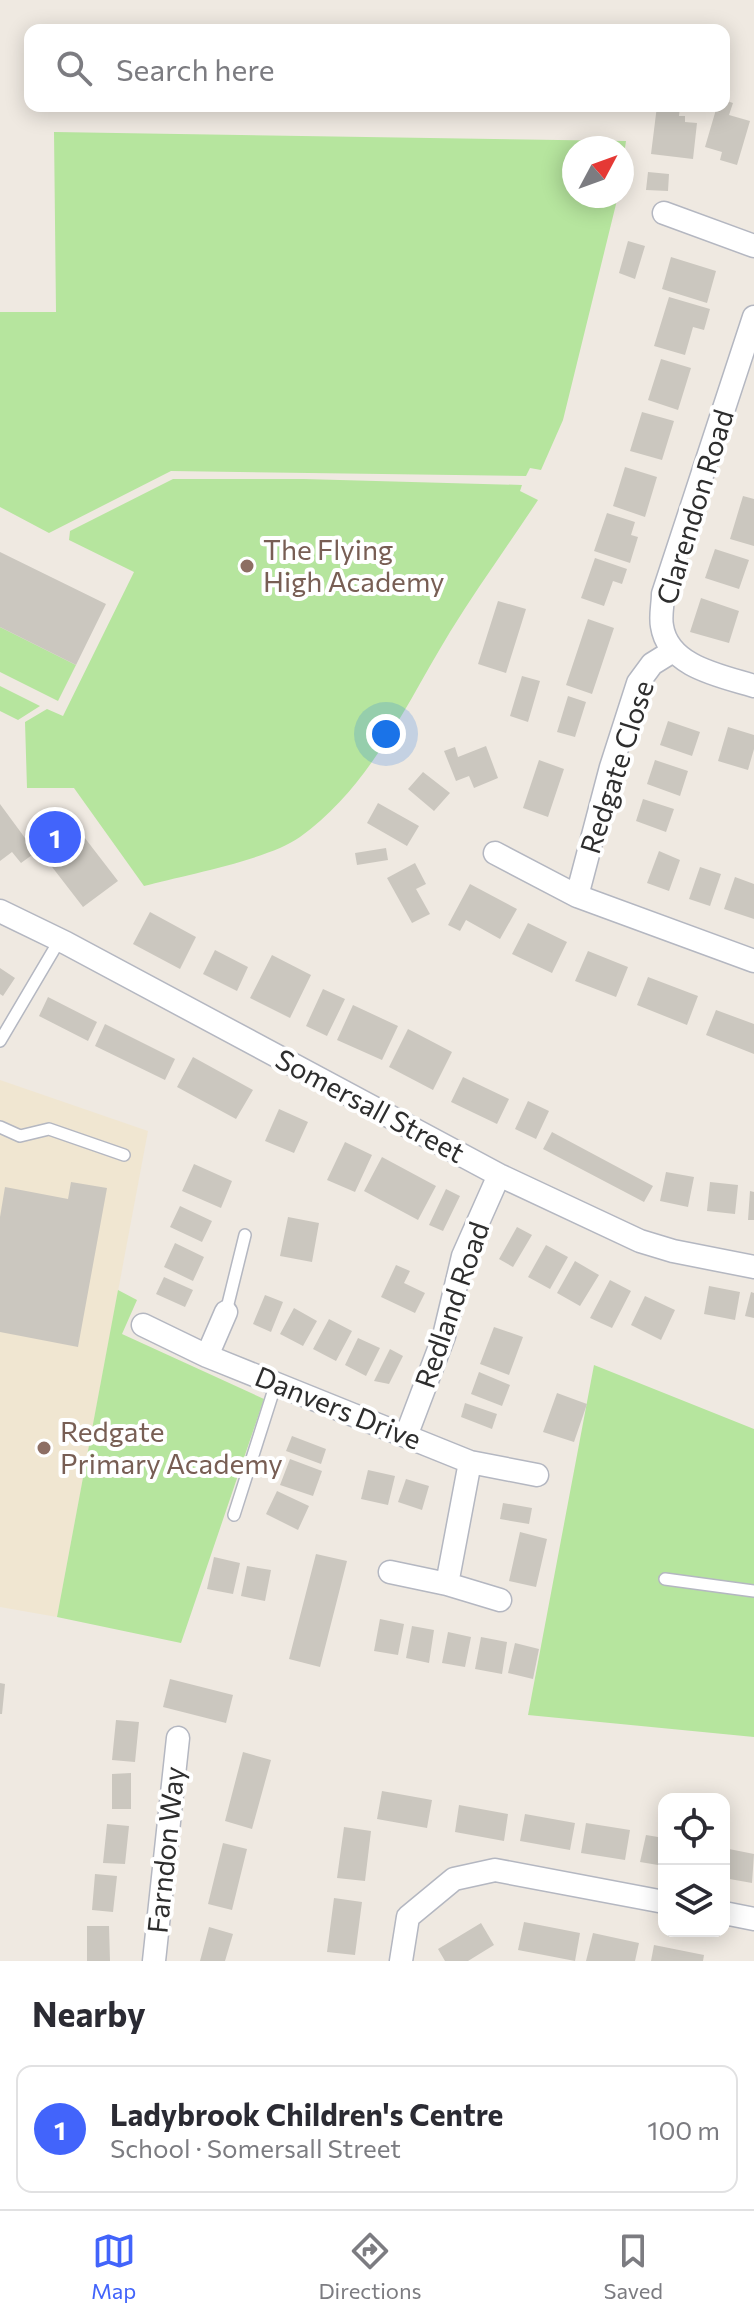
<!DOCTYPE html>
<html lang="en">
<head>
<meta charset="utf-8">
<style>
	:root { --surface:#fff; --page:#f7f7f7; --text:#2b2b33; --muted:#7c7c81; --line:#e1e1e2; --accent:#4264fb }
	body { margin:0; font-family:Commissioner,sans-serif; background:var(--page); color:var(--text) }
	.controls { position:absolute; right:24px; bottom:24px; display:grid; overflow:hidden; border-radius:16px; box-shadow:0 4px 20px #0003 }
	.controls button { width:72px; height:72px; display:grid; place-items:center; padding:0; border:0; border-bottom:2px solid var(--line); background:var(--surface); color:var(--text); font:40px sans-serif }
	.compass { position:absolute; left:562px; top:136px; width:72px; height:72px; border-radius:50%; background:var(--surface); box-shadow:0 4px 20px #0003; rotate:49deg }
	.you { position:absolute; left:386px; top:734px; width:28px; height:28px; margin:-20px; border:6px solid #fff; border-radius:50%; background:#1a73e8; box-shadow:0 0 0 12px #1a73e833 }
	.badge { display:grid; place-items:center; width:52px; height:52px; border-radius:50%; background:var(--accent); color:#fff; font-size:26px; font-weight:700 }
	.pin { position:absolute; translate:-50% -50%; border:4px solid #fff; box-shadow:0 2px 8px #0006 }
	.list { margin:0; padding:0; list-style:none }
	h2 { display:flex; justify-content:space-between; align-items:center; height:104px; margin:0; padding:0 32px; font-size:34px }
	h2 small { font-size:26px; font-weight:400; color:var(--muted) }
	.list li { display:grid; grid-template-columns:52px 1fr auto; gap:24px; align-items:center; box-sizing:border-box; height:128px; margin:0 16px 16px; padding:0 16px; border:2px solid var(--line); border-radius:16px }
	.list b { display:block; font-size:30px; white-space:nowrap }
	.list p { margin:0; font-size:26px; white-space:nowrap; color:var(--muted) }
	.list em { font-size:26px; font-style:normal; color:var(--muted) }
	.icon { flex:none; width:44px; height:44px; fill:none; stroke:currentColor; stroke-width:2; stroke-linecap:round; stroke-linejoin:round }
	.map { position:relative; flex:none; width:754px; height:1961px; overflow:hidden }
	.search { position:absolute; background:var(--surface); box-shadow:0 4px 20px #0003; left:24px; right:24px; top:24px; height:88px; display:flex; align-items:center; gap:20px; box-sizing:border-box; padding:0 28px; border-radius:16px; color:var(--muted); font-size:30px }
	.sheet { height:248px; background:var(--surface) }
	nav { display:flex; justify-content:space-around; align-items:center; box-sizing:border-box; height:112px; border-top:2px solid var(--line); background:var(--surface); font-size:22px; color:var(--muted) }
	nav a { display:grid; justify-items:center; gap:4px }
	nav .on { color:var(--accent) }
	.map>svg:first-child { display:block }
	.education { fill:#f0e6d1 }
	.green { fill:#b6e59e }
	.building { fill:#cbc7bf }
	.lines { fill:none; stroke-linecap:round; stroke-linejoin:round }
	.lane-casing { stroke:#b4b7c1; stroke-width:14 }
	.street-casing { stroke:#b4b7c1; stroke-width:25 }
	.lane { stroke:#fff; stroke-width:11 }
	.street { stroke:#fff; stroke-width:22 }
	.education-dot { fill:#8d6e63; stroke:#fff; stroke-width:3 }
	.labels { text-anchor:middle; stroke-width:8; stroke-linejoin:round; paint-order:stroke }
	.street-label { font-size:28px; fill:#2e2e2e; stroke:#fff }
	.education-label { font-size:28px; fill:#785e54; stroke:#fff; text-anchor:start }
</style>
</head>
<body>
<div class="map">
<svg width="754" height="1961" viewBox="0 0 754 1961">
	<rect width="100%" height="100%" fill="#efe9e1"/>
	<path class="education" d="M0 1080 148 1131 57 1617 0 1607Z"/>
	<path class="green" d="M54 132 626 141 622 168V148H574V196H618L563 420 541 470 530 468 526 476 171 471 49 533 0 507V312H56Z
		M173 479H304L522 485 520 491 538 500C509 544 478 587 450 632 406 704 371 786 300 837 268 860 184 875 144 886L74 788H27L25 722 47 709 63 716 134 572 69 540 70 531Z
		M0 627 76 665 58 701 0 672Z
		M0 686 40 706 18 720 0 711Z
		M118 1290 137 1300 122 1334 264 1399 181 1643 57 1617Z
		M594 1365 754 1429V1737L528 1715Z"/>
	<path class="building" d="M724 100 733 103 729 115 750 121 737 165 720 160 722 152 705 147 717 106H724Z
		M657 106H680L679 116H685V122L697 123 693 159 651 154Z
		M648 172 669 174 668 191 646 190Z
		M628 241 645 246 635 279 619 273Z
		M671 257 716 271 707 303 662 289Z
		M669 297 710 309 704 330 693 327 685 355 654 346Z
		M661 359 691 368 678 410 648 400Z
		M642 412 674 421 662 460 630 451Z
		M625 467 657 477 645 517 613 506Z
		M743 496 754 499V546L730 539Z
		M607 513 635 522 631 535 638 537 630 563 594 551Z
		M715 549 749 560 739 589 705 578Z
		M0 552 106 604 76 665 0 627Z
		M595 558 627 569 622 584 613 581 604 606 581 598Z
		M701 598 739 611 729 643 690 632Z
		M498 601 526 609 506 673 478 664Z
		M588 619 614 628 592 694 566 685Z
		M522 676 540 681 528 722 510 716Z
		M568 696 586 702 575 737 557 732Z
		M668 721 700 732 692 756 660 745Z
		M728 727 754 735V749L748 770 718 761Z
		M486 746 498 778 474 788 469 776 456 781 444 751 455 747 458 757Z
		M539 760 564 769 548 817 523 808Z
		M655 760 688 771 680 796 647 784Z
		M423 772 450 793 434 811 408 789Z
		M643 799 674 809 666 832 636 821Z
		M378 803 419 826 407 846 367 823Z
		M0 804 25 838 49 820 57 830 71 820 118 881 83 907 39 850 21 863 12 852 0 861Z
		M386 848 388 860 357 865 355 853Z
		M659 851 680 860 669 891 647 883Z
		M415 863 426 884 416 889 430 914 412 923 387 878Z
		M700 867 721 874 710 906 689 899Z
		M735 877 754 884V919L724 909Z
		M470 884 517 909 500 939 466 920 460 931 448 925Z
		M150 912 196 937 180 969 133 944Z
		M528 923 567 942 552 973 512 954Z
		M215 950 248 967 237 991 203 974Z
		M588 951 628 967 616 997 575 981Z
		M272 955 311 975 290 1018 250 998Z
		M0 968 15 978 3 996 0 994Z
		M648 977 698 996 687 1025 637 1005Z
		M323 989 345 999 327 1036 306 1026Z
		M48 997 97 1022 88 1041 39 1016Z
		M353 1005 398 1026 382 1060 337 1040Z
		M716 1010 754 1024V1054L706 1035Z
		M105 1024 175 1059 165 1080 95 1046Z
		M408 1029 452 1052 433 1090 389 1067Z
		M193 1057 253 1090 236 1119 177 1087Z
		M463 1077 509 1099 497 1124 451 1102Z
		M528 1101 549 1111 536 1139 515 1129Z
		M279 1109 308 1122 294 1153 265 1141Z
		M552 1132 653 1186 644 1202 543 1149Z
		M345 1142 372 1155 355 1192 327 1180Z
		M382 1157 436 1186 418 1220 364 1191Z
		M194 1164 232 1181 221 1208 182 1191Z
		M666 1172 694 1177 688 1207 660 1201Z
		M71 1182 107 1188 78 1347 0 1332V1217L5 1187 68 1199Z
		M710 1182 738 1185 735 1214 707 1211Z
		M446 1189 460 1196 443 1231 429 1225Z
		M750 1191 754 1192V1220H748Z
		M180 1206 212 1221 202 1242 170 1227Z
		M288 1217 319 1223 312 1262 280 1256Z
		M517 1227 532 1235 513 1267 499 1259Z
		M175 1243 204 1257 193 1281 164 1267Z
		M546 1245 568 1257 550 1289 528 1277Z
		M575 1261 599 1275 580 1306 557 1293Z
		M396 1265 410 1271 404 1283 425 1293 415 1313 381 1297Z
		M164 1277 193 1290 185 1307 156 1294Z
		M610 1280 631 1291 612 1328 590 1318Z
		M709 1286 740 1292 735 1320 704 1314Z
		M751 1292 754 1293V1318L745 1316Z
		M265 1295 283 1302 271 1332 253 1324Z
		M645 1296 675 1310 661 1340 631 1325Z
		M294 1308 317 1321 303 1346 280 1334Z
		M329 1319 352 1331 336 1361 313 1349Z
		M494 1327 523 1337 509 1375 480 1364Z
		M358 1338 380 1348 366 1376 345 1365Z
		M390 1349 403 1356 389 1384 374 1381Z
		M479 1372 510 1385 502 1406 471 1394Z
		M557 1393 587 1404 574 1442 543 1432Z
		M465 1403 497 1414 492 1429 461 1417Z
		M292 1436 326 1449 321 1464 286 1451Z
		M290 1459 322 1471 313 1496 280 1485Z
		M368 1470 395 1476 388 1505 361 1499Z
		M406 1479 429 1486 422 1510 398 1502Z
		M277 1491 309 1506 298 1530 266 1514Z
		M503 1503 532 1508 529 1524 500 1519Z
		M520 1532 547 1539 536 1587 509 1581Z
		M316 1554 347 1561 320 1667 289 1659Z
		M214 1557 240 1563 233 1594 207 1589Z
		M247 1566 271 1570 265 1601 241 1596Z
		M380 1619 404 1624 398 1655 374 1651Z
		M412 1626 434 1630 429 1663 406 1658Z
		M448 1632 471 1637 465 1667 442 1663Z
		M481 1637 507 1642 502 1674 475 1669Z
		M515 1643 539 1649 533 1679 508 1673Z
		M170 1679 233 1695 226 1723 163 1707Z
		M0 1683 5 1684 2 1714H0Z
		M116 1720 139 1722 135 1762 112 1760Z
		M243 1752 271 1760 252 1829 225 1821Z
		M131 1773V1809H112V1774Z
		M382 1791 432 1800 427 1828 377 1819Z
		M459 1805 508 1814 504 1841 455 1832Z
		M525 1814 575 1823 570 1850 520 1841Z
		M586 1823 630 1830 625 1860 581 1853Z
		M107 1824 129 1826 125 1864 103 1863Z
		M344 1827 371 1831 365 1881 337 1878Z
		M646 1835 664 1838V1866L640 1862Z
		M223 1843 247 1849 232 1910 208 1904Z
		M724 1848 754 1854 752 1883 724 1878Z
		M95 1874 117 1876 113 1912 92 1910Z
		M334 1898 362 1902 355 1955 327 1952Z
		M524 1922 580 1933 575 1961 518 1950Z
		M481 1923 494 1945 468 1961H445L438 1949Z
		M87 1926H109L110 1961H87Z
		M209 1927 233 1934 225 1961H200Z
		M593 1933 639 1943 635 1961H586Z
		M654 1945 704 1955 703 1961H651Z"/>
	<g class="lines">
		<g class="lane-casing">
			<path id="lane" d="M0 1041 59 941
				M0 1127 20 1136 49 1129 124 1155
				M226 1312 245 1235
				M234 1515 276 1383
				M665 1579 754 1591"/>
		</g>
		<g class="street-casing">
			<path id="street" d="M664 213 754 246
				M754 317 663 594C663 604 660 616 662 626 668 667 722 676 754 686
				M495 853 577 896 754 961
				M577 896 611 767 638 683 652 664 673 651
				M0 911 66 943 499 1175 640 1241 673 1251 754 1267
				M143 1325 207 1356 470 1462 537 1475
				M207 1356 226 1312
				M406 1436 444 1336 463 1256 499 1175
				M390 1572 447 1584 500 1600
				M447 1584 470 1462
				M724 1913 754 1919
				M154 1961 178 1738
				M401 1961 408 1917 454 1879 495 1870 664 1902"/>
		</g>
		<use href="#lane" class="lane"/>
		<use href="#street" class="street"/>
	</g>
	<g class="education-dot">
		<circle cx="247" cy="566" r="8"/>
		<circle cx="44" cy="1448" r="8"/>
	</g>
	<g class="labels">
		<g class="street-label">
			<text transform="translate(695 507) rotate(-73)" y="10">Clarendon Road</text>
			<text transform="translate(617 767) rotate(-72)" y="10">Redgate Close</text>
			<text transform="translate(370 1106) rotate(28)" y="10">Somersall Street</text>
			<text transform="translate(452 1305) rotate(-71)" y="10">Redland Road</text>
			<text transform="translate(338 1408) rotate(22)" y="10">Danvers Drive</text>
			<text transform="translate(166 1850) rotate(-84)" y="10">Farndon Way</text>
		</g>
		<g class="education-label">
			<text x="263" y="560">The Flying<tspan x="263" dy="32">High Academy</tspan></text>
			<text x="60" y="1442">Redgate<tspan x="60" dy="32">Primary Academy</tspan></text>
		</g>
	</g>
</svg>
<div class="controls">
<button><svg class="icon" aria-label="locate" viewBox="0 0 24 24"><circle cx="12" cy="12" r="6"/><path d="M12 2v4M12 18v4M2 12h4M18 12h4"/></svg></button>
<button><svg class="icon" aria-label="layers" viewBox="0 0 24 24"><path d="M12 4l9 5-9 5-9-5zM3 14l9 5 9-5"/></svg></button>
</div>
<svg class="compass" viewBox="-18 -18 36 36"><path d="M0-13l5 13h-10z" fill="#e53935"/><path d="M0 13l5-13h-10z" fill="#7c7c81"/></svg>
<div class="you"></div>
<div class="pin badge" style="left:55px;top:837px">1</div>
<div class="search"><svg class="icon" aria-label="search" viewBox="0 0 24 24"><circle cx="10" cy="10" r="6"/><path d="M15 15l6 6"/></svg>Search here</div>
</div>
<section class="sheet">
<h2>Nearby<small></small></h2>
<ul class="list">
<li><span class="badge">1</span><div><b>Ladybrook Children's Centre</b><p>School · Somersall Street</p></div><em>100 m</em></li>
</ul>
</section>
<nav>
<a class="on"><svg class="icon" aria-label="map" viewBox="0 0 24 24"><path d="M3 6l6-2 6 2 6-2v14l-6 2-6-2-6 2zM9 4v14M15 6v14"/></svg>Map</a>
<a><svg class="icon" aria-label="directions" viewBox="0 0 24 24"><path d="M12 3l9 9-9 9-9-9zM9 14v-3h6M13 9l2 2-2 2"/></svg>Directions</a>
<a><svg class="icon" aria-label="saved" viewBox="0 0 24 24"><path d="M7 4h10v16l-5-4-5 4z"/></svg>Saved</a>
</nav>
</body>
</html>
